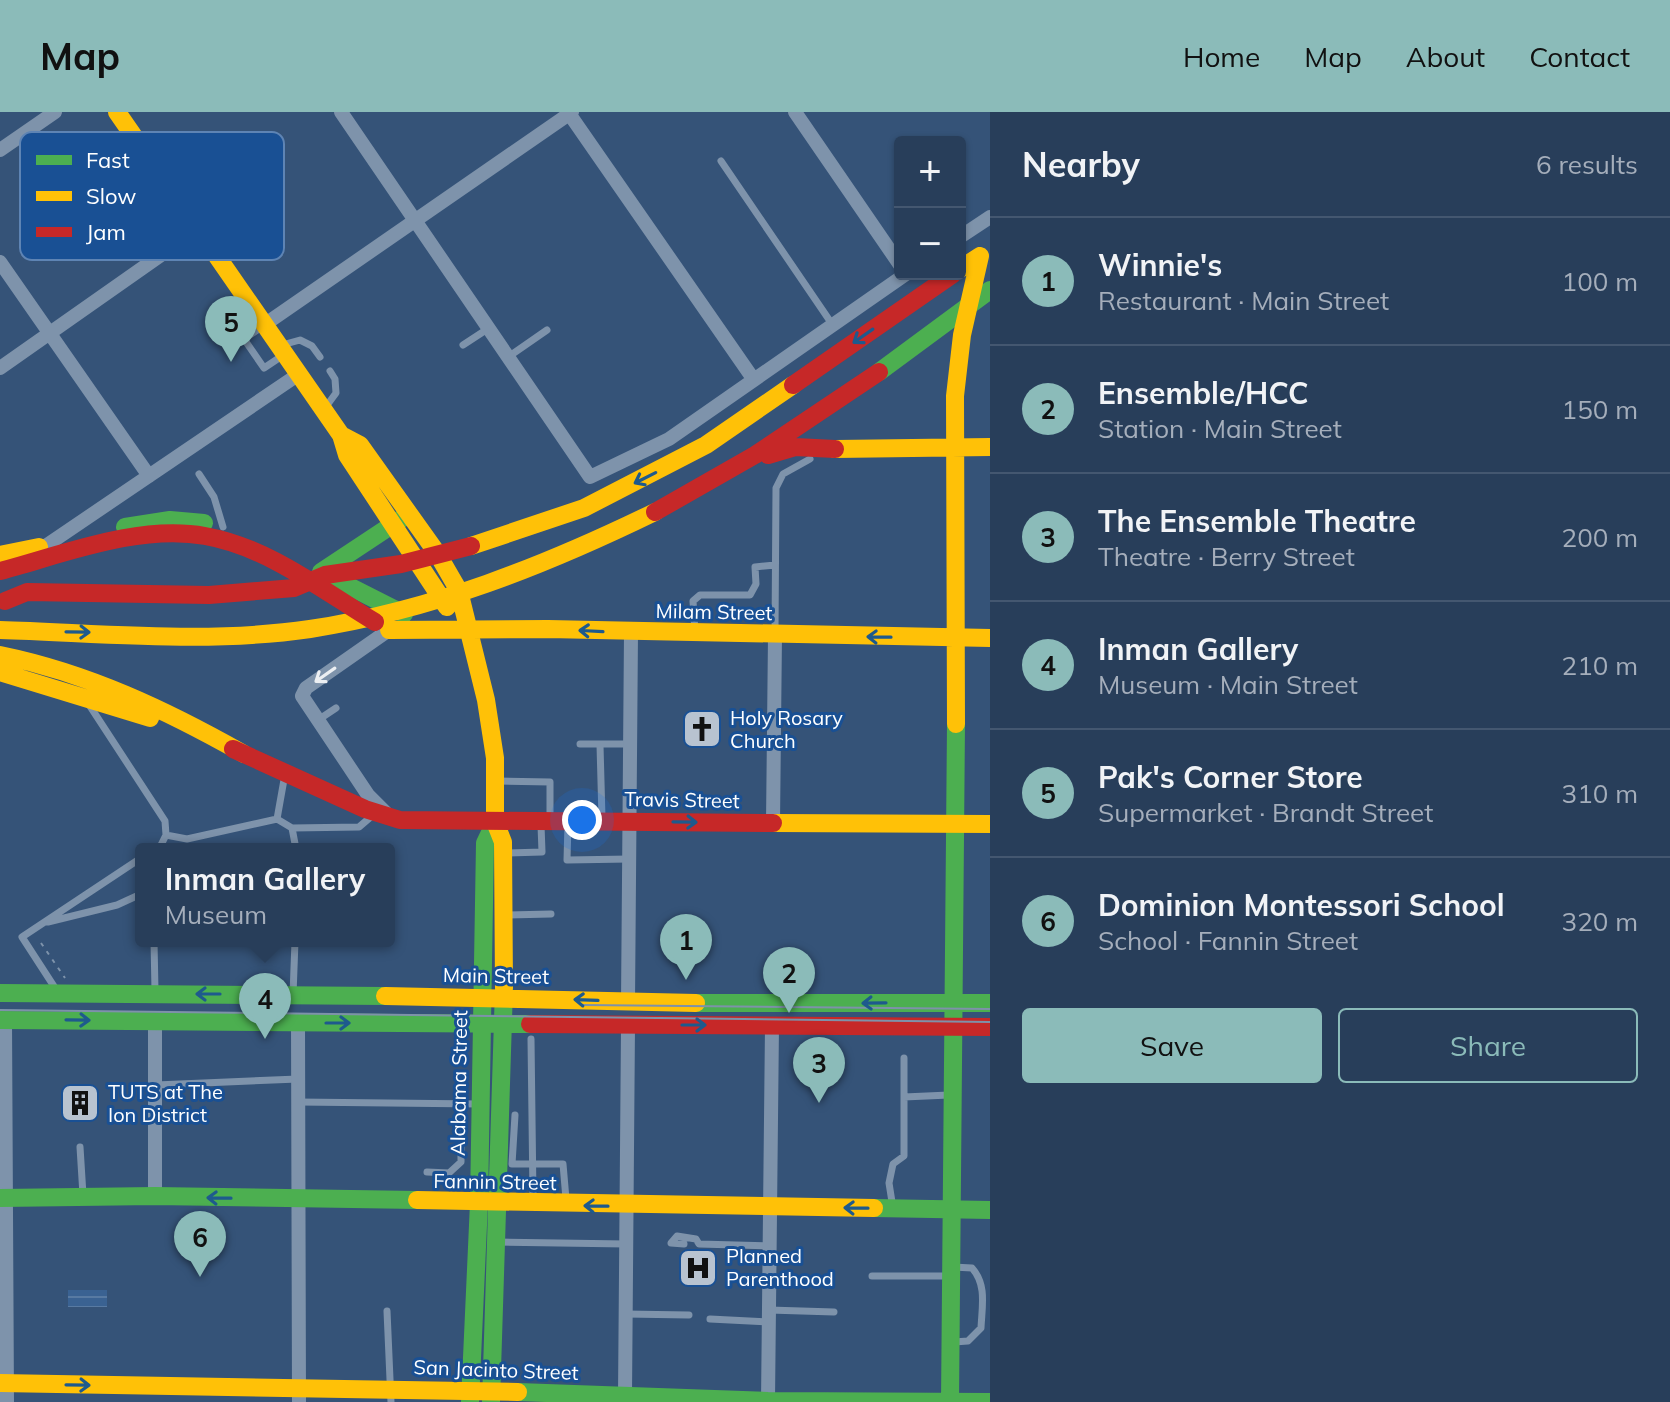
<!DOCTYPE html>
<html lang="en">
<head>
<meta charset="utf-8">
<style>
	:root { --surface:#283e5a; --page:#344963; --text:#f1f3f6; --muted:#a5aebb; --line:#445770; --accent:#8bbbb9 }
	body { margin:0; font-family:Mulish,sans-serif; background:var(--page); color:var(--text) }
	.controls { position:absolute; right:24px; top:24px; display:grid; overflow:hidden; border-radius:8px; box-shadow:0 2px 6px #0004 }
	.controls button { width:72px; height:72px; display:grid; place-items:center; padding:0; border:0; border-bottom:2px solid var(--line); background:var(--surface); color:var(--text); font:40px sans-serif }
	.you { position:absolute; left:582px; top:708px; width:28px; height:28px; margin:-20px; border:6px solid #fff; border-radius:50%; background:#1a73e8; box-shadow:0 0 0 12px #1a73e833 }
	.badge { display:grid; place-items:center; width:52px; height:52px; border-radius:50%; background:var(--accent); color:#111; font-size:26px; font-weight:700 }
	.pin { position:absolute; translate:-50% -66px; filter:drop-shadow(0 2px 4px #0008) }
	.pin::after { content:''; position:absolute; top:42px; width:28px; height:24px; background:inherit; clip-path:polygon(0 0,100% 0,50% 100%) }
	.popup { position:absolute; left:135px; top:731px; width:260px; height:104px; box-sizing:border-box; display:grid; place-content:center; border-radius:8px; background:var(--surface); filter:drop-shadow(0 2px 6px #0005); font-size:26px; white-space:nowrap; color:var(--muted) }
	.popup b { font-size:30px; color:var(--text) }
	.popup::after { content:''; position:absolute; left:50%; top:100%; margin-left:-16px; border:16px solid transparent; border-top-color:var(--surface) }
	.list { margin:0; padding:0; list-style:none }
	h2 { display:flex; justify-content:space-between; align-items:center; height:104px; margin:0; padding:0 32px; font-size:34px }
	h2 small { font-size:26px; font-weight:400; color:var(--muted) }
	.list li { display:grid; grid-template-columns:52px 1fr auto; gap:24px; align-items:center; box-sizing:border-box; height:128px; padding:0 32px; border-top:2px solid var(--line) }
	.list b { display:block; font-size:30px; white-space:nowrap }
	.list p { margin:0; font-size:26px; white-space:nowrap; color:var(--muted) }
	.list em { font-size:26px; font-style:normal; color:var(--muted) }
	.actions { display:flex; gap:16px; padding:24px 32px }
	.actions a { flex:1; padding:18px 0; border:2px solid var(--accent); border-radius:8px; text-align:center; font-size:28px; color:var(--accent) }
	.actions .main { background:var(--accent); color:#111 }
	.map { position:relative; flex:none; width:990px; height:1290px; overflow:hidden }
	header { display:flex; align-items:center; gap:48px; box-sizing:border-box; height:112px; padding:0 40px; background:var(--accent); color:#111 }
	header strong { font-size:38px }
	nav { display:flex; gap:44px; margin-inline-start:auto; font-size:28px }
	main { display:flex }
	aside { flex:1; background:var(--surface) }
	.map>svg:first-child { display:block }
	.water { fill:url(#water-rules) }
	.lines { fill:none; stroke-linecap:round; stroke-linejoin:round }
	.path { stroke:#7e93ab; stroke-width:2; stroke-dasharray:4 6; stroke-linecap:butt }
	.lane { stroke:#7e93ab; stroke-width:7 }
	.street { stroke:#7e93ab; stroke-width:14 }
	.fast { stroke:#4caf50; stroke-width:18 }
	.slow { stroke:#ffc107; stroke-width:18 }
	.jam { stroke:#c62828; stroke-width:18 }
	.tram { stroke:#7e92aa; stroke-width:2 }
	.oneway { stroke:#1e5a8d }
	.oneway2 { stroke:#eceff2 }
	.labels { text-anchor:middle; stroke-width:6; stroke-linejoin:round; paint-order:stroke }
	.street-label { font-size:20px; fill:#fff; stroke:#195094 }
	.poi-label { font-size:20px; fill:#fff; stroke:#195094; text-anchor:start }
	.key { fill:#195094; stroke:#5e84b4; stroke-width:2 }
	.key-label { font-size:22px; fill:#fff }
</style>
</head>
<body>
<header>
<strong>Map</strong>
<nav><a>Home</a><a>Map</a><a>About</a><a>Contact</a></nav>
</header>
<main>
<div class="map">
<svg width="990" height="1290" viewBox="0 0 990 1290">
	<defs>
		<pattern id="water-rules" width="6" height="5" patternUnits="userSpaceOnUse" patternTransform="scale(2)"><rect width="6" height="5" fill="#3a6292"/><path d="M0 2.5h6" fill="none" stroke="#587aa2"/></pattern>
	</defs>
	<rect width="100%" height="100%" fill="#355378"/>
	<path class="water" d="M68 1178H107V1195H68Z"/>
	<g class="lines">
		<path class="path" d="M41 831 65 866"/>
		<path class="lane" d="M721 49 832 212
			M263 214 244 227 264 256 282 244
			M282 233 300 228 312 234 320 245
			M463 233 489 216
			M508 245 547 218
			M325 296 336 281 335 267 330 259
			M199 362 214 385 223 415
			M695 520 693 489 700 483H750L756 472 755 455 775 453
			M775 521 776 376 783 362 810 347
			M86 588 165 709 166 723 159 737
			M318 608 336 596
			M580 632H630
			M600 633 602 706
			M497 669 550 670V705
			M277 707 285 662
			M568 712 567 748 629 747
			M292 716 296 737
			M166 723 187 727 277 707 292 716 359 715 373 703
			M506 741 542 740 541 713
			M506 803 551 802
			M48 810 117 793 141 782
			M154 829 155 879
			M57 879 22 825 141 746
			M293 883 295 829
			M531 927 533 1085
			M156 973 298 967
			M904 985 949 983
			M298 990 479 992
			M515 1003 512 1052H563L566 1087
			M80 1035 83 1083
			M427 1060 449 1061 461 1050V990
			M892 1090 889 1071 893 1052 904 1044V946
			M500 1130 626 1132
			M684 1132 671 1131 677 1124 696 1127 699 1132 769 1134
			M953 1155 972 1156C987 1173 982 1194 981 1216L968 1229 954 1230
			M872 1164H949
			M769 1198 834 1200
			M387 1199 391 1290
			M625 1202 689 1203
			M710 1207 769 1210"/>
		<path class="street" d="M341 0 590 365 669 327 906 162
			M568 0 754 268
			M795 0 900 153
			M0 38 55 0
			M960 125 990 105
			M0 150 149 364
			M264 213 572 0
			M0 256 198 117
			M47 433 299 262
			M386 701 368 683 302 584 306 576 389 518
			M773 711 775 523
			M628 890 631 521
			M5 908 7 1290
			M155 909V1084
			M298 911 299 1290
			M625 1284 628 914
			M768 1289 772 913"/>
		<path class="fast" d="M879 260 990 178
			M125 415 170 408 204 411
			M321 460 401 407
			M325 462 404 502
			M0 881 385 884
			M696 891H990
			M0 908 530 912
			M0 1086 155 1084 417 1088
			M874 1096 990 1098
			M518 1280 768 1289 990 1290
			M470 1290 479 1091 485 731 495 710
			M491 1290 504 876
			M950 1290 956 612"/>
		<path class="slow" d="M117 0 341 323 347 343 447 495
			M960 157 980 144
			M341 323 360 333 437 441 459 479 486 588 495 646V710L503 730 504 876
			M835 337 990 335
			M471 434 584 396 706 333 793 273
			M0 443 39 435
			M0 518C102 521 209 532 310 517 433 498 544 454 655 400
			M389 518 548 517 990 526
			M0 543C88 561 166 598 244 642
			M0 560 150 606
			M956 612 955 284 962 223 980 144
			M773 711 990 712
			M385 884 696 891
			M417 1088 874 1096
			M0 1271 518 1280"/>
		<path class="jam" d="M793 273 953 162
			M768 343 795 335 835 337
			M655 400 755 343 879 260
			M0 459C64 442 139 412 205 424 268 435 322 478 375 510
			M5 489 27 480 209 483 294 476 325 463 401 452 471 434
			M233 637 365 697 400 708 773 711
			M530 912 990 915"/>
		<path class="tram" d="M582 893 990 897
			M0 898 990 910"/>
	</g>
	<defs><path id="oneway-shaft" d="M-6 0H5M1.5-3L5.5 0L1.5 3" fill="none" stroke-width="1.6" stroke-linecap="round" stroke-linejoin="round" transform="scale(2)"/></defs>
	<g class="oneway">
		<use href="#oneway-shaft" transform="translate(863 224) rotate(145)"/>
		<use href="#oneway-shaft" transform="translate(645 366) rotate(153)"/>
		<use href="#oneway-shaft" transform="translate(591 519) rotate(-177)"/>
		<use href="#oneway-shaft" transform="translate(78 520) rotate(1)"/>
		<use href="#oneway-shaft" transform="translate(879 525) rotate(-179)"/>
		<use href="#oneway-shaft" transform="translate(685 710) rotate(1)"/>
		<use href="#oneway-shaft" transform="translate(208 882) rotate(-180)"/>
		<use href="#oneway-shaft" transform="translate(586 888) rotate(-178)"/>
		<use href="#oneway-shaft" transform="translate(874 891) rotate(179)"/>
		<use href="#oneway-shaft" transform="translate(78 908) rotate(1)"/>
		<use href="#oneway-shaft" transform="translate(338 911)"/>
		<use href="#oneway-shaft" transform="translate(694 913)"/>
		<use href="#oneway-shaft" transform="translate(219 1086) rotate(-179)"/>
		<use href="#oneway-shaft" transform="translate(596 1094) rotate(-179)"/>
		<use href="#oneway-shaft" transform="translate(856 1096) rotate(-179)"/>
		<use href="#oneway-shaft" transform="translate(78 1273) rotate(1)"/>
	</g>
	<use class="oneway2" href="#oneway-shaft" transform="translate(325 563) rotate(145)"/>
	<defs>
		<g id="church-square" transform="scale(2)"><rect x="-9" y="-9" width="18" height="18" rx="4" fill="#b8c3d0" stroke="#195094"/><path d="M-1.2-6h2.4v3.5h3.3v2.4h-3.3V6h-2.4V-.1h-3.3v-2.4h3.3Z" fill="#111"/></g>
		<g id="building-square" transform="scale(2)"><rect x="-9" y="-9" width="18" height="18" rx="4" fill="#b8c3d0" stroke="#195094"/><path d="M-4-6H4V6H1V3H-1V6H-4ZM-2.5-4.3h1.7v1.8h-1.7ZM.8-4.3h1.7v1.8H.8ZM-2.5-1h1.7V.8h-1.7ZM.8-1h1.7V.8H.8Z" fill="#111"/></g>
		<g id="hospital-square" transform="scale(2)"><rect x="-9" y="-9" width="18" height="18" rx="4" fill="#b8c3d0" stroke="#195094"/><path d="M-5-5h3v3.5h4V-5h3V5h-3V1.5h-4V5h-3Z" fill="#111"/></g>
	</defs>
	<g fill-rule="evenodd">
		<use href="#church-square" x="702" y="617"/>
		<use href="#building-square" x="80" y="991"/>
		<use href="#hospital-square" x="698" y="1156"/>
	</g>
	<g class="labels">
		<g class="street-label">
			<text transform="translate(714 500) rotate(1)" y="7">Milam Street</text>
			<text transform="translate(682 688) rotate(1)" y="7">Travis Street</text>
			<text transform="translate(496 864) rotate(1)" y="7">Main Street</text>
			<text transform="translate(459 971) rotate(-89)" y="7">Alabama Street</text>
			<text transform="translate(495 1070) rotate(1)" y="7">Fannin Street</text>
			<text transform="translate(496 1258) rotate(2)" y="7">San Jacinto Street</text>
		</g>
		<g class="poi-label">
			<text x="730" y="613">Holy Rosary<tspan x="730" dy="23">Church</tspan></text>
			<text x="108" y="987">TUTS at The<tspan x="108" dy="23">Ion District</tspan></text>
			<text x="726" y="1151">Planned<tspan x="726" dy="23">Parenthood</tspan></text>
		</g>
	</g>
	<rect x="20" y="20" width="264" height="128" rx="12" class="key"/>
	<rect x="36" y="43" width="36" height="10" fill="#4caf50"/>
	<rect x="36" y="79" width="36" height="10" fill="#ffc107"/>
	<rect x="36" y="115" width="36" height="10" fill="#c62828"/>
	<g class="key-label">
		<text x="86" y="56">Fast</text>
		<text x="86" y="92">Slow</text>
		<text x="86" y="128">Jam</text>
	</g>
</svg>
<div class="controls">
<button>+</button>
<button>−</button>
</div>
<div class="you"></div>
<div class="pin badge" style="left:686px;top:868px">1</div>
<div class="pin badge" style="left:789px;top:901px">2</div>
<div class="pin badge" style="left:819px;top:991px">3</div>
<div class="pin badge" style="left:265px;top:927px">4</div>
<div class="popup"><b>Inman Gallery</b>Museum</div>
<div class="pin badge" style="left:231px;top:250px">5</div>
<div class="pin badge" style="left:200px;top:1165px">6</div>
</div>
<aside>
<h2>Nearby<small>6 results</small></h2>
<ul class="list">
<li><span class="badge">1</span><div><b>Winnie's</b><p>Restaurant · Main Street</p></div><em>100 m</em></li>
<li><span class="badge">2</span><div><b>Ensemble/HCC</b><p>Station · Main Street</p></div><em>150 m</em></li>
<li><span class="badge">3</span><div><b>The Ensemble Theatre</b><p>Theatre · Berry Street</p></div><em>200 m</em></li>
<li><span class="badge">4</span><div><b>Inman Gallery</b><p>Museum · Main Street</p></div><em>210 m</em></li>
<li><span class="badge">5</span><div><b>Pak's Corner Store</b><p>Supermarket · Brandt Street</p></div><em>310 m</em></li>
<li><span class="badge">6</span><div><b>Dominion Montessori School</b><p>School · Fannin Street</p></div><em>320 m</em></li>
</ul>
<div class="actions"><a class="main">Save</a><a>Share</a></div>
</aside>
</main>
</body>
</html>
